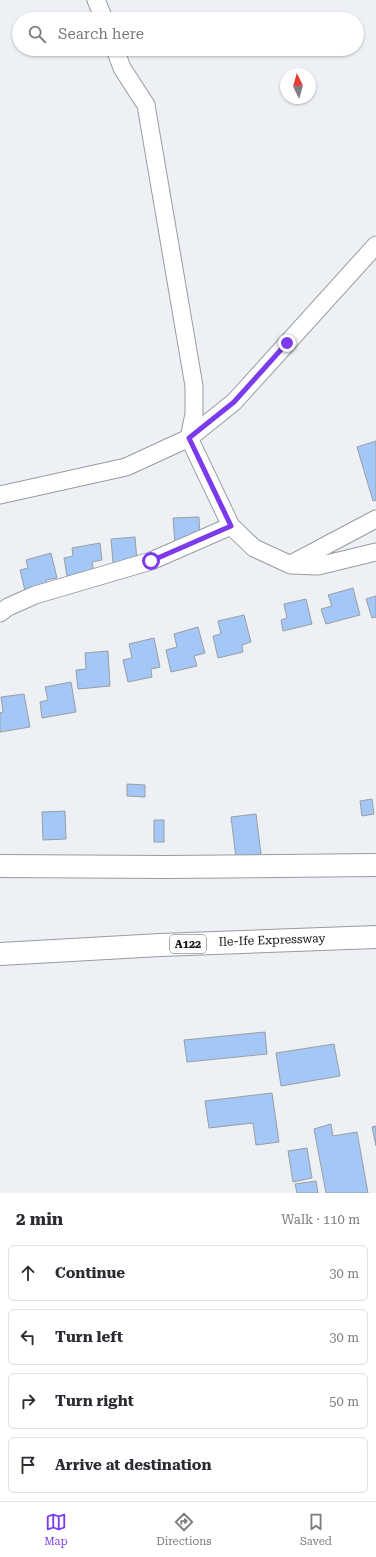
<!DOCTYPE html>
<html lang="en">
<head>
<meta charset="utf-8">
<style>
	:root { --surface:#fff; --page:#f7f7f7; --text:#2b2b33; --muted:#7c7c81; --line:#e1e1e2; --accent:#7c3aed }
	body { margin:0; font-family:"Roboto Serif",serif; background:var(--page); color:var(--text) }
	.compass { position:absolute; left:280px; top:68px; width:36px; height:36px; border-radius:50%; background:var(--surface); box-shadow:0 1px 3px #0004; rotate:355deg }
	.stop { position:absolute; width:12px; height:12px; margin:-9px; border:3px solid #7c3aed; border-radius:50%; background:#fff }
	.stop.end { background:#7c3aed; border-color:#fff; box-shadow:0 1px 4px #0008 }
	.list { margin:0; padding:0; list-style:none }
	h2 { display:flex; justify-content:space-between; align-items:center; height:52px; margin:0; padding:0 16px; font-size:17px }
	h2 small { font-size:13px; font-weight:400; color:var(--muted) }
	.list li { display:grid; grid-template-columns:26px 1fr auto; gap:12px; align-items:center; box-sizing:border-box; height:56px; margin:0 8px 8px; padding:0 8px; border:1px solid var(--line); border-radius:6px }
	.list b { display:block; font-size:15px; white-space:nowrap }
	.list em { font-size:13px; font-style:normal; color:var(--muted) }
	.icon { flex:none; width:22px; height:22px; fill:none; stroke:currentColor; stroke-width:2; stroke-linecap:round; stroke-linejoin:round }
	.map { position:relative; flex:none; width:376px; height:1193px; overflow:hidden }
	.search { position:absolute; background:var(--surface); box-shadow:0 1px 3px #0004; left:12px; right:12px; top:12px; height:44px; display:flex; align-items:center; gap:10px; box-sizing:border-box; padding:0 14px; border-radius:22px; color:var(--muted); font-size:15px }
	.sheet { height:308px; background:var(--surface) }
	nav { display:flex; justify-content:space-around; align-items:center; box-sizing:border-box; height:56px; border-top:1px solid var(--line); background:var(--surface); font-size:11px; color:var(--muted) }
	nav a { display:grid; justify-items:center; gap:2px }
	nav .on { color:var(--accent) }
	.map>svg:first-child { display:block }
	.building { fill:#a3c7f7; stroke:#9b9ea1 }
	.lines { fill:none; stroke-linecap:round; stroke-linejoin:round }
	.minor-casing { stroke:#989b9f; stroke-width:19 }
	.trunk-casing { stroke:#989b9f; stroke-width:24 }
	.minor { stroke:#fff; stroke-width:17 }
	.trunk { stroke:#fff; stroke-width:22 }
	.route { stroke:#7c3aed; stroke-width:5 }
	.labels { text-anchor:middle; stroke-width:3; stroke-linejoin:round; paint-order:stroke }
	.shield { fill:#fcfdff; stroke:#58595a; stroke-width:1 }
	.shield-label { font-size:11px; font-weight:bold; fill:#121314 }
	.street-label { font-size:12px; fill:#121314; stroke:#fcfdff }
</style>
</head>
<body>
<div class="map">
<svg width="376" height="1193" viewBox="0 0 376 1193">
	<rect width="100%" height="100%" fill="#edf0f4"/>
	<path class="building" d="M376 441V500L373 501 357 447Z
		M199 517 200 542 175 544 173 518Z
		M135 537 138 573 114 575 111 539Z
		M100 543 102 560 92 562 94 572 67 576 64 558 73 556 72 548Z
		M51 553 57 578 46 580 48 589 26 595 20 570 28 568 26 560Z
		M353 588 360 615 326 624 321 609 332 606 328 595Z
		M376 596V617L372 618 366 599Z
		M306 599 312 624 283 631 281 620 287 618 284 604Z
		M244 615 251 642 242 645 243 652 218 658 213 636 221 634 218 621Z
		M198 627 205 653 194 656 197 666 171 672 166 650 177 647 174 634Z
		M154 638 160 667 151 669 152 677 128 682 123 660 132 658 129 644Z
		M108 651 110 686 78 689 76 670 86 669 85 653Z
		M71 682 76 712 42 718 40 702 48 700 45 687Z
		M24 694 30 727 0 732V713L3 712 1 697Z
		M127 784 145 785V797L127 796Z
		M372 799 374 814 362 816 360 801Z
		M65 811 66 839 43 840 42 812Z
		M256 814 261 854 236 858 231 817Z
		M154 820H164V842H154Z
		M265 1032 267 1054 187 1062 184 1040Z
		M334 1044 340 1076 281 1086 276 1053Z
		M272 1093 279 1142 256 1145 253 1123 209 1128 205 1101Z
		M331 1124 333 1136 357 1132 368 1193H326L314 1129Z
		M376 1126V1146L372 1127Z
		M307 1148 312 1178 293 1182 288 1151Z
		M316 1181 318 1193H297L295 1184Z"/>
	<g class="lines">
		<g class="minor-casing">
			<path id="minor" d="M96 0 104 19
				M115 49 122 68 146 105 194 386V414L189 438 231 526 254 548 291 565 318 566 376 552
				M0 495 126 467 189 438 234 402 376 245
				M291 564 376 519
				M0 613 8 607 35 595 151 561 231 526"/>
		</g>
		<g class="trunk-casing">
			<path id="trunk" d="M0 866 165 867 376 865
				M0 954 160 945 376 937"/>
		</g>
		<use href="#minor" class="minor"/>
		<use href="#trunk" class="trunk"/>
	</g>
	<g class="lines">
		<path class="route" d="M151 561 231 526 189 438 234 402 287 343"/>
	</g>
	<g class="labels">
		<rect class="shield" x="170" y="935" width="36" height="18" rx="3"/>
		<g class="shield-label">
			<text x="188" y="948">A122</text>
		</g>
		<g class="street-label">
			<text transform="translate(272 940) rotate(-2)" y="4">Ile-Ife Expressway</text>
		</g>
	</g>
</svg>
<svg class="compass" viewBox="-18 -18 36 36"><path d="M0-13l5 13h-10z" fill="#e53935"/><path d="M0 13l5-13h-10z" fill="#7c7c81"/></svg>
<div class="stop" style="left:151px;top:561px"></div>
<div class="stop end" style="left:287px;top:343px"></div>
<div class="search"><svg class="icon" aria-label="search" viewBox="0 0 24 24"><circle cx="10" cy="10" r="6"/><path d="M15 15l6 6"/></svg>Search here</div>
</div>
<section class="sheet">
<h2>2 min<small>Walk · 110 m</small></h2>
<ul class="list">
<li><svg class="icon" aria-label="ahead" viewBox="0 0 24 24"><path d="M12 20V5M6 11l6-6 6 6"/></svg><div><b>Continue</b></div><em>30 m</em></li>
<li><svg class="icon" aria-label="left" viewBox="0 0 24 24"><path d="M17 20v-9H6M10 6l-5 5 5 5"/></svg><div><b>Turn left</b></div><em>30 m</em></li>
<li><svg class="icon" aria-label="right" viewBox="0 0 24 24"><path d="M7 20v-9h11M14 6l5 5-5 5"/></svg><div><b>Turn right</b></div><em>50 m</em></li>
<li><svg class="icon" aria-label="arrive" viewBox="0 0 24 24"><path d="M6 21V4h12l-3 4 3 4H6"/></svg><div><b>Arrive at destination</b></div></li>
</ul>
</section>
<nav>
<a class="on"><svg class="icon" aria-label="map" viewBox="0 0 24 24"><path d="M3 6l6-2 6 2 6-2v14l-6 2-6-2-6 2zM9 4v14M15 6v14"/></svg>Map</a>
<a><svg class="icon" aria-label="directions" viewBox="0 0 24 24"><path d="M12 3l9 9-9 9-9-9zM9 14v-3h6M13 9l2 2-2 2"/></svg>Directions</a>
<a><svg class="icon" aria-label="saved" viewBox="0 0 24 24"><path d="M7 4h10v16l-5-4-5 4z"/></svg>Saved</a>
</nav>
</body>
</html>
